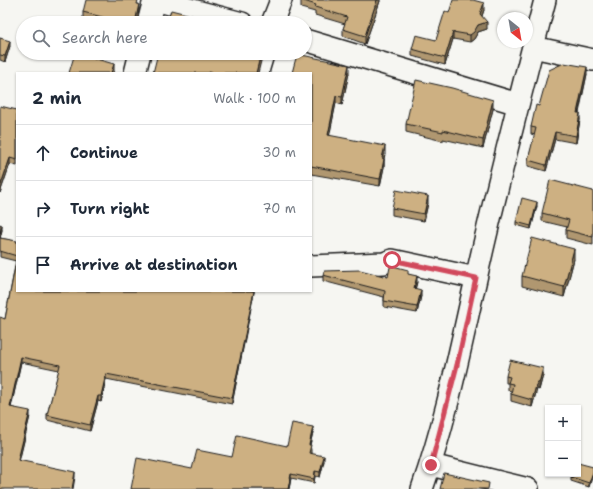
<!DOCTYPE html>
<html lang="en">
<head>
<meta charset="utf-8">
<style>
	:root { --surface:#fff; --page:#f6f6f7; --text:#1f2937; --muted:#747a83; --line:#e0e1e3 }
	body { margin:0; font-family:"Shantell Sans",sans-serif; background:var(--page); color:var(--text) }
	.controls { position:absolute; right:12px; bottom:12px; display:grid; overflow:hidden; border-radius:0px; box-shadow:0 1px 3px #0004 }
	.controls button { width:36px; height:36px; display:grid; place-items:center; padding:0; border:0; border-bottom:1px solid var(--line); background:var(--surface); color:var(--text); font:20px sans-serif }
	.compass { position:absolute; left:497px; top:12px; width:36px; height:36px; border-radius:50%; background:var(--surface); box-shadow:0 1px 3px #0004; rotate:149deg }
	.stop { position:absolute; width:12px; height:12px; margin:-9px; border:3px solid #d1495b; border-radius:50%; background:#fff }
	.stop.end { background:#d1495b; border-color:#fff; box-shadow:0 1px 4px #0008 }
	.list { margin:0; padding:0; list-style:none }
	h2 { display:flex; justify-content:space-between; align-items:center; height:52px; margin:0; padding:0 16px; font-size:17px }
	h2 small { font-size:13px; font-weight:400; color:var(--muted) }
	.list li { display:grid; grid-template-columns:26px 1fr auto; gap:12px; align-items:center; box-sizing:border-box; height:56px; padding:0 16px; border-top:1px solid var(--line) }
	.list b { display:block; font-size:15px; white-space:nowrap }
	.list em { font-size:13px; font-style:normal; color:var(--muted) }
	.icon { flex:none; width:22px; height:22px; fill:none; stroke:currentColor; stroke-width:2; stroke-linecap:round; stroke-linejoin:round }
	.map { position:relative; flex:none; width:593px; height:489px; overflow:hidden }
	.search { position:absolute; background:var(--surface); box-shadow:0 1px 3px #0004; left:16px; top:16px; width:296px; height:44px; display:flex; align-items:center; gap:10px; box-sizing:border-box; padding:0 14px; border-radius:22px; color:var(--muted); font-size:15px }
	.panel { position:absolute; background:var(--surface); box-shadow:0 1px 3px #0004; left:16px; top:72px; width:296px; height:220px; border-radius:0px }
	.map>svg:first-child { display:block }
	.lines { fill:none; stroke-linecap:round; stroke-linejoin:round }
	.minor-casing { stroke:#1c1c1c; stroke-width:24 }
	.minor { stroke:#f6f6f2; stroke-width:21 }
	.wall { fill:#b09770; stroke:#1c1c1c }
	.shaded-wall { fill:#907b5b; stroke:#1c1c1c }
	.building { fill:#cdb082; stroke:#1c1c1c }
	.route { stroke:#d1495b; stroke-width:5 }
</style>
</head>
<body>
<div class="map">
<svg width="593" height="489" viewBox="0 0 593 489">
	<rect width="100%" height="100%" fill="#f6f6f2"/>
	<filter id="ink" filterUnits="userSpaceOnUse"><feTurbulence type="fractalNoise" baseFrequency=".025" numOctaves="2"/><feDisplacementMap in="SourceGraphic" scale="8" xChannelSelector="R" yChannelSelector="G"/><feConvolveMatrix kernelMatrix="1 2 1 2 8 2 1 2 1" color-interpolation-filters="sRGB"/></filter>
	<g filter="url(#ink)">
		<g class="lines">
			<g class="minor-casing">
				<path id="minor" d="M155 0 242 23
					M148 23 154 0
					M272 23 281 0
					M305 40 518 104
					M533 47 593 60
					M135 73 140 53
					M281 73 287 53
					M311 266 384 263 392 260 476 278
					M431 465 528 489
					M422 489C446 421 460 349 476 279 497 185 521 93 545 0"/>
			</g>
			<use href="#minor" class="minor"/>
		</g>
		<path class="wall" d="M301 0H380V1L365 44 343 36V29L345 24 315 15V12L301 8Z
			M138 4 139 11 137 23H98L83 19V12Z
			M484 10 482 16 487 29 478 32 474 39 470 42 453 39 445 65 412 56V49L436 40 449 13Z
			M0 38 10 46 5 62 0 60Z
			M311 73H349L342 105 336 103 329 136 385 154 384 159V167L380 186 311 174Z
			M587 74 579 113 580 120 576 143 555 139 546 171 528 166V160L535 135 531 134V127L539 106Z
			M493 109 483 148 443 139V141L406 132V124Z
			M17 110V166L10 164 0 193Z
			M593 191V245L566 238V230L567 227 542 221V213Z
			M428 203 424 221 392 215V208Z
			M537 206 531 229 516 225V222Z
			M0 224 2 230 0 238 254 291 232 404 106 379 101 402 98 401 90 431 47 420V415L59 370 21 362 11 407 30 416 19 461 75 477 0 489 5 319 16 261 0 257Z
			M574 259 564 297 522 286V276Z
			M408 274 417 282 415 289 421 296 417 313 384 307V297L323 281V275L388 277Z
			M543 375 539 390 537 389 532 407 511 401V391L508 390V383H506V376Z
			M313 432 310 445 311 450V453L324 461 320 477 315 476 314 483 291 478 289 489H131L232 457 287 446Z
			M593 467 589 487 571 481V477Z"/>
		<path class="shaded-wall" d="M377 0H380V1L365 44V36Z
			M484 3V10L480 21V14Z
			M139 4V11L137 23H135Z
			M487 22V29L478 32 474 39 470 42V35L478 25Z
			M453 32V39L445 65V58Z
			M10 41V46L5 62V56Z
			M261 53H263L258 73H256Z
			M114 64V71L113 73H111Z
			M349 65V73L342 105V97Z
			M587 67V74L577 119V113Z
			M336 96V103L328 143V135Z
			M493 100V109L483 148V140Z
			M580 113V120L576 143V136Z
			M555 132V139L546 171V165Z
			M385 146V154L382 166V158Z
			M10 158V164L0 193V187Z
			M384 159V167L380 186V179Z
			M428 196V203L424 221V214Z
			M537 202V206L531 229V226Z
			M2 225V230L0 238V233Z
			M574 249V259L564 297V287Z
			M417 276V282L414 294V288Z
			M421 290V296L417 313V307Z
			M254 291V293L232 404V398Z
			M21 357V362L10 412V407Z
			M543 368V375L539 390V383Z
			M106 374V379L101 402V396Z
			M537 382V389L532 407V400Z
			M98 396V401L90 431V425Z
			M30 411V416L18 466V460Z
			M313 427V432L309 449V445Z
			M324 456V461L320 477V472Z
			M315 471V476L314 483V479Z
			M75 472V477L73 489H72Z
			M593 472V475L589 487V483Z
			M291 474V478L289 489H288Z"/>
		<path class="building" d="M86 0H138L137 4H139L135 23H125L83 12Z
			M301 0H377L365 36 343 29 347 17 315 7 316 5Z
			M453 0H473L484 3 480 14 487 22 478 25 474 32 470 35 453 32 445 58 412 49 416 35 436 40 445 11 449 13Z
			M171 10 222 23H167Z
			M0 38 10 41 5 56 0 55Z
			M75 53 114 64 111 73H69Z
			M158 53H261L256 73H214L209 72V73H153Z
			M297 54 349 65 342 97 336 96 328 135 385 146 382 158 384 159 380 179 311 166V73H292Z
			M564 63 587 67 577 113H580L576 136 555 132 546 165 528 160 536 128 531 127 536 105 539 106 549 70Z
			M416 80 452 88 493 100 483 140 443 130V132L406 124Z
			M0 106 17 110V160L10 158 0 187Z
			M550 180 593 191V237L566 230 569 220 542 213Z
			M396 190 428 196 424 214 392 208Z
			M522 198 537 202 531 226 516 222Z
			M0 224 2 225 0 233Z
			M0 238 17 241V256L0 251Z
			M532 238 574 249 564 287 522 276Z
			M17 257V291H254L232 398 106 374 101 396H98L90 425 47 415 60 365 21 357 10 407 30 411 18 460 75 472 72 489H0V317L5 319Z
			M393 266 408 270V274L417 276 414 288 421 290 417 307 384 301 385 291 323 275 324 271 360 270 388 277 390 267Z
			M510 360 543 368 539 383 537 382 532 400 511 394 513 384 508 383 510 377 506 376Z
			M292 423 313 427 309 445H311L309 453 324 456 320 472 315 471 314 479 291 474 288 489H131L137 458 192 469 197 450 232 457 237 435 287 446Z
			M578 463 593 467V472L589 483 571 477 572 474H578Z
			M444 473 489 483 488 489H440Z"/>
	</g>
	<g class="lines" filter="url(#ink)">
		<path class="route" d="M392 260 476 278 457 365 431 465"/>
	</g>
</svg>
<div class="controls">
<button>+</button>
<button>−</button>
</div>
<svg class="compass" viewBox="-18 -18 36 36"><path d="M0-13l5 13h-10z" fill="#e53935"/><path d="M0 13l5-13h-10z" fill="#747a83"/></svg>
<div class="stop" style="left:392px;top:260px"></div>
<div class="stop end" style="left:431px;top:465px"></div>
<div class="search"><svg class="icon" aria-label="search" viewBox="0 0 24 24"><circle cx="10" cy="10" r="6"/><path d="M15 15l6 6"/></svg>Search here</div>
<section class="panel">
<h2>2 min<small>Walk · 100 m</small></h2>
<ul class="list">
<li><svg class="icon" aria-label="ahead" viewBox="0 0 24 24"><path d="M12 20V5M6 11l6-6 6 6"/></svg><div><b>Continue</b></div><em>30 m</em></li>
<li><svg class="icon" aria-label="right" viewBox="0 0 24 24"><path d="M7 20v-9h11M14 6l5 5-5 5"/></svg><div><b>Turn right</b></div><em>70 m</em></li>
<li><svg class="icon" aria-label="arrive" viewBox="0 0 24 24"><path d="M6 21V4h12l-3 4 3 4H6"/></svg><div><b>Arrive at destination</b></div></li>
</ul>
</section>
</div>
</body>
</html>
